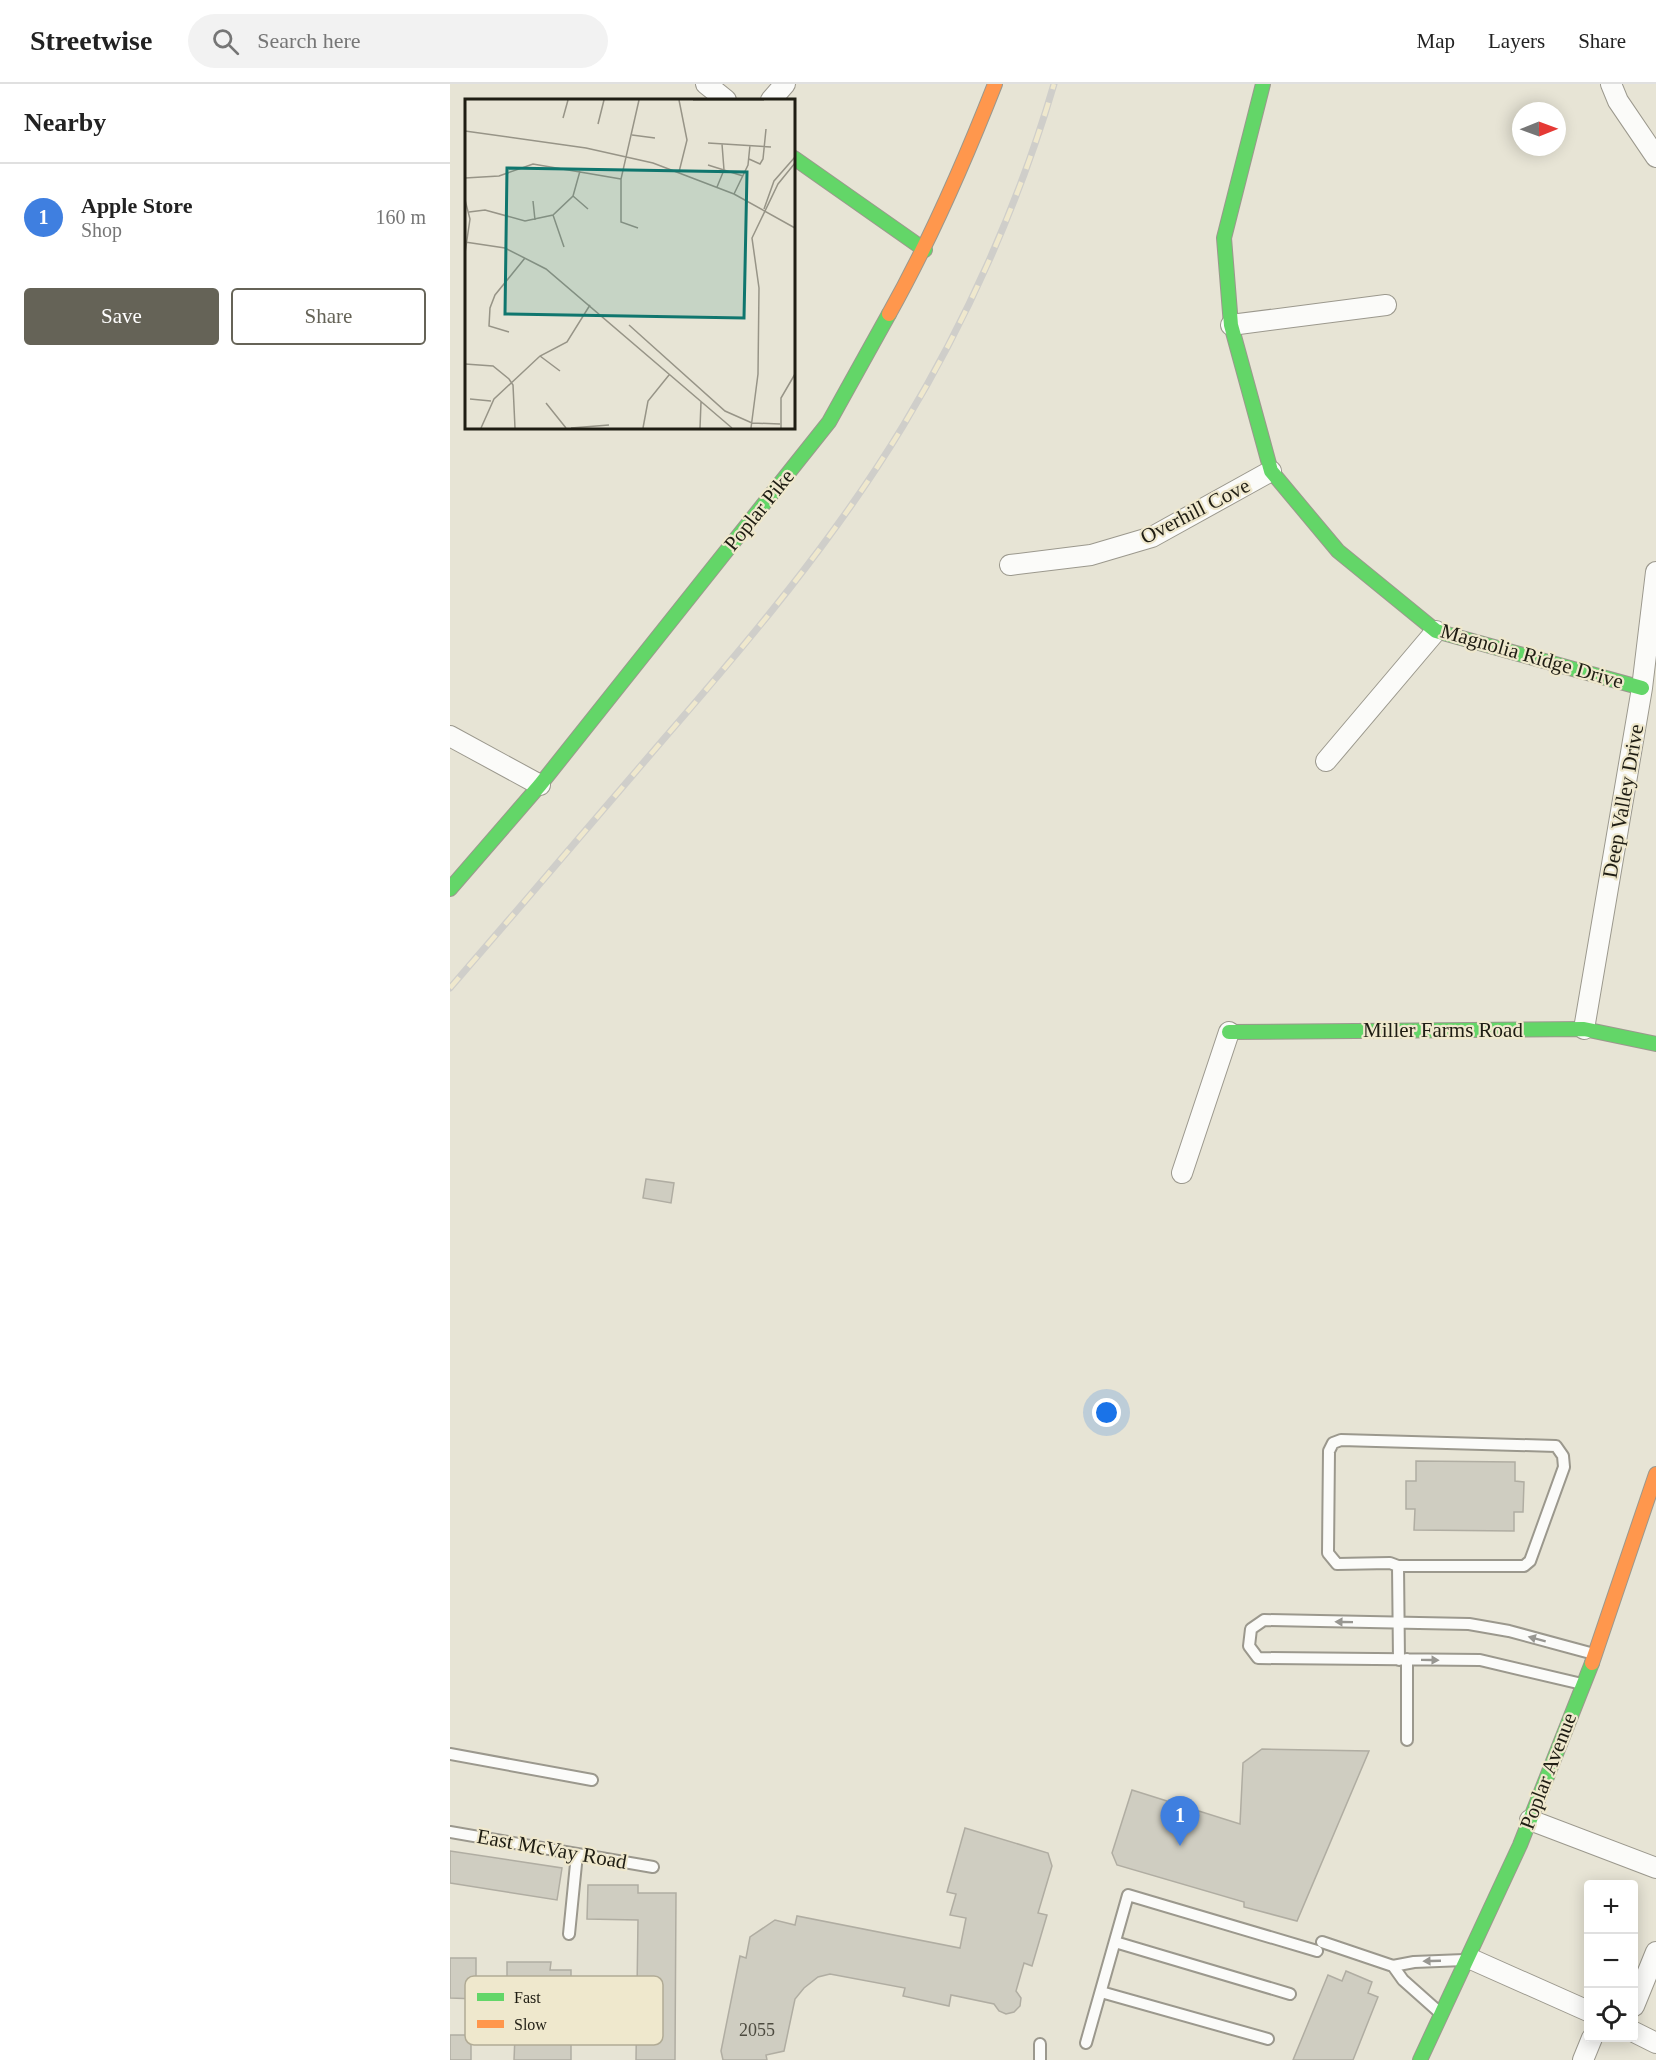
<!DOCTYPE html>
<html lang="en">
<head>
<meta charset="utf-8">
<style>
	:root { --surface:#fff; --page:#f2f2f2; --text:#222; --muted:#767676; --line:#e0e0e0; --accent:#656357 }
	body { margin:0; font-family:Georgia,serif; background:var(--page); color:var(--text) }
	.controls { position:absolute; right:18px; bottom:18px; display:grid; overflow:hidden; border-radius:6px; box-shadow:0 3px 15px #0003 }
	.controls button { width:54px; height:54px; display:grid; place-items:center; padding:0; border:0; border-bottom:2px solid var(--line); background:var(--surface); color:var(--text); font:30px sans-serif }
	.compass { position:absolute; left:1062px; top:18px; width:54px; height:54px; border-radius:50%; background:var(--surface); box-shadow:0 3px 15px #0003; rotate:89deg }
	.you { position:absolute; left:657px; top:1329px; width:21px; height:21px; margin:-15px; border:4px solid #fff; border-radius:50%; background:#1a73e8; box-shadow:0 0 0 9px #1a73e833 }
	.badge { display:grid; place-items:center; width:39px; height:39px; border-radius:50%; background:var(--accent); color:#fff; font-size:20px; font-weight:700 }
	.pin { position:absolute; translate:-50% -50px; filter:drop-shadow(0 2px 3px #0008) }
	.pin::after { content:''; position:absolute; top:32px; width:21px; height:18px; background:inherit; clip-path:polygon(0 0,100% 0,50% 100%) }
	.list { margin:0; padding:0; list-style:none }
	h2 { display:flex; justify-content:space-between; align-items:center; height:78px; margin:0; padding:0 24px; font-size:26px }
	h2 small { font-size:20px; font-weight:400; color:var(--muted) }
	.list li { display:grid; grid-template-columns:39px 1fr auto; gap:18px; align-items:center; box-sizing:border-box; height:108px; padding:0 24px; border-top:2px solid var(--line) }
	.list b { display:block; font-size:22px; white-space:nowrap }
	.list p { margin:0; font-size:20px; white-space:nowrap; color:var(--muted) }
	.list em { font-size:20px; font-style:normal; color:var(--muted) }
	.actions { display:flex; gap:12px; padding:18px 24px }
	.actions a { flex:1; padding:14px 0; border:2px solid var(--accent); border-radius:6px; text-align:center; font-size:21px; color:var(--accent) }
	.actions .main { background:var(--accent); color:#fff }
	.icon { flex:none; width:33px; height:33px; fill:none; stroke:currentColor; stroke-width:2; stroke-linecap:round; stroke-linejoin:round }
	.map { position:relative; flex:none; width:1206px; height:1976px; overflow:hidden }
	header { display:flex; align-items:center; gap:36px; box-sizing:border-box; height:84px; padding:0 30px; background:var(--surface); border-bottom:2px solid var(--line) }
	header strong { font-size:28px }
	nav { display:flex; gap:33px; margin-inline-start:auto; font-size:21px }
	.search { width:420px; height:54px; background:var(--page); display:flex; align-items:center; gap:15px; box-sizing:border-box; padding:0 21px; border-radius:33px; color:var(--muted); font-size:22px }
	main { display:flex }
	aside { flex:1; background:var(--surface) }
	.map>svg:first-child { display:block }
	.building { fill:#cfcdc1; stroke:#b0ada2; stroke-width:1.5 }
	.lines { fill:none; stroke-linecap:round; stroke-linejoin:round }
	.lane-casing { stroke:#9b988d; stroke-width:14 }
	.street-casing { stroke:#9b988d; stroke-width:22 }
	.fast-casing { stroke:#9b988d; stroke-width:16 }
	.slow-casing { stroke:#9b988d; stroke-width:16 }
	.lane { stroke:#fbfbf9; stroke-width:10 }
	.street { stroke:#fbfbf9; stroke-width:20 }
	.fast { stroke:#63d668; stroke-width:14 }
	.slow { stroke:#ff974d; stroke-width:14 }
	.rail-casing { stroke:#cfceca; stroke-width:7 }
	.rail { stroke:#efe8cd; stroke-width:4.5; stroke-dasharray:14; stroke-linecap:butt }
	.oneway { fill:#989792 }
	.labels { text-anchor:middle; stroke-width:4.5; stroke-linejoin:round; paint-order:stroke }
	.number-label { font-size:18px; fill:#4d4b40 }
	.street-label { font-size:21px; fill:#1f1d13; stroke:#efe8cd }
	.inset-road { fill:none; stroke:#979487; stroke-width:1.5 }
	.view { fill:#0f766e; fill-opacity:0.15; stroke:#0f766e; stroke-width:3 }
	.inset-edge { fill:none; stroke:#1f1d13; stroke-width:3 }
	.key { fill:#efe8cd; stroke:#b1ab95; stroke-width:1.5 }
	.key-label { font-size:16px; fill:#1f1d13 }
</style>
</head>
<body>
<header>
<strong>Streetwise</strong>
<div class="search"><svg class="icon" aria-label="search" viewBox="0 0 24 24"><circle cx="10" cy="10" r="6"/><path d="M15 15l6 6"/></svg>Search here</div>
<nav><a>Map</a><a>Layers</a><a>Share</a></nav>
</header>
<main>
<aside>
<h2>Nearby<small></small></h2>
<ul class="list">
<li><span class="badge" style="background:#3f7fe0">1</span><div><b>Apple Store</b><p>Shop</p></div><em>160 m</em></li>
</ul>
<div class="actions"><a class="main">Save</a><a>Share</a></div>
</aside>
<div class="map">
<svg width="1206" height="1976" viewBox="0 0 1206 1976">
	<rect width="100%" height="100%" fill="#e7e4d5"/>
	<path class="building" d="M196 1095 224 1099 221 1119 193 1114Z
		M966 1377 1065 1378V1397L1074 1398 1073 1428H1064V1447L964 1446 965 1425H956V1397H966Z
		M812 1665 919 1667 847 1837 794 1823V1818L667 1781 662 1769 682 1706 790 1740 793 1679Z
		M515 1744 598 1769 602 1782 588 1829 597 1831 582 1882 574 1879 566 1907 571 1914 570 1922 564 1928 556 1930 549 1927 544 1920 501 1911 499 1922 453 1912 455 1904 380 1890 368 1893 354 1904 345 1915 334 1967 316 1971 317 1976H273L271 1967 290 1872 296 1874 300 1853 325 1836 345 1841 347 1832 510 1864 516 1834 500 1831 506 1810 497 1808Z
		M0 1767 112 1784 107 1816 0 1799Z
		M138 1801H188V1809H226L225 1976H186L188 1836 137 1835Z
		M0 1874H26V1915L0 1914Z
		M57 1878H101L100 1886H121V1976H64L65 1952H82V1921L80 1912 57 1911Z
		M896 1887 922 1898 918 1909 928 1913 903 1976H843L878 1891 892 1897Z
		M0 1951H21V1976H0Z"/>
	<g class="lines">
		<g class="lane-casing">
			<path id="lane" d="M948 1482H1074L1080 1477 1114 1383 1113 1372 1106 1362 891 1356 883 1359 879 1367 878 1469 887 1480 940 1479 948 1482 949 1576
				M1132 1600 1030 1576 808 1574 799 1562 801 1545 814 1536 1019 1540 1059 1547 1144 1570
				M957 1656V1575
				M0 1670 142 1696
				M0 1748 203 1783
				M119 1850 127 1770
				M665 1858 840 1910
				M872 1858 943 1882 964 1878 1014 1876
				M943 1882 953 1896 989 1928
				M651 1908 818 1955
				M636 1959 678 1811 867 1867
				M590 1960V1976"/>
		</g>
		<g class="street-casing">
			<path id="street" d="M256 0 276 16
				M1161 0 1168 17 1206 73
				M321 16 335 0
				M781 241 936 221
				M560 481 641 471 702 453 821 387
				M0 652 90 701
				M876 677 986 547
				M1134 945 1192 604 1206 488
				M732 1089 779 948
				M1080 1736 1206 1784
				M1021 1875 1138 1927
				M1184 1922 1206 1868
				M1184 1948 1206 1959
				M1133 1976 1142 1954"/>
		</g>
		<g class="fast-casing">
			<path id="fast" d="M813 0 774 154 781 241 821 387 888 467 986 547 1192 604
				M344 74 475 166
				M0 805 90 701 379 338 439 230
				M779 948 1134 945 1206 960
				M970 1976 1070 1761 1142 1579"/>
		</g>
		<g class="slow-casing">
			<path id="slow" d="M439 230C481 155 514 79 545 0
				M1142 1579 1206 1390"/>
		</g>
		<use href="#lane" class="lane"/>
		<use href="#street" class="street"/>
		<use href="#fast" class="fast"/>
		<use href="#slow" class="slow"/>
		<g class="rail-casing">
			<path id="rail" d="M0 904C71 822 141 740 212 657 298 558 385 455 453 342 516 238 570 117 604 0"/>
		</g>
		<use href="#rail" class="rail"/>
	</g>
	<defs><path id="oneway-solid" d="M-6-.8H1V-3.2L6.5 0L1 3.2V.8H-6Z" transform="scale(1.5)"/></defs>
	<g class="oneway">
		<use href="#oneway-solid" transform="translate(894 1538) rotate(-179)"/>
		<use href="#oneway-solid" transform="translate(1087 1555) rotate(-165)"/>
		<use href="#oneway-solid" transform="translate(980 1576) rotate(1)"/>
		<use href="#oneway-solid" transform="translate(982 1877) rotate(178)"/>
	</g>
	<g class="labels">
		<g class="number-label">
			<text x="307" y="1952">2055</text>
		</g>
		<g class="street-label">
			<text transform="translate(309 426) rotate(-51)" y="7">Poplar Pike</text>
			<text transform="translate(745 427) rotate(-27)" y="7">Overhill Cove</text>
			<text transform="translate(1082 572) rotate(16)" y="7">Magnolia Ridge Drive</text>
			<text transform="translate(1173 717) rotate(-80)" y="7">Deep Valley Drive</text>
			<text x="993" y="953">Miller Farms Road</text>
			<text transform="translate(1098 1687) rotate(-69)" y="7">Poplar Avenue</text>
			<text transform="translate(102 1765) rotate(10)" y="7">East McVay Road</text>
		</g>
	</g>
	<g transform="translate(15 15)">
		<rect width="330" height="330" fill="#e7e4d5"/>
		<path class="inset-road" d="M214 1 222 41 214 73M228 1H299M98 19 103 1M133 25 139 1M0 32 121 49 188 64 269 95 330 129M167 36 190 39M243 44 306 48M284 60 295 65 298 60 301 30M243 66 278 77M0 79 34 77 68 65 156 80M252 88 259 71 257 45M269 95 283 66 285 46M108 97 123 110M0 101 5 120 0 154M68 102 70 121M299 110 309 82 330 58M4 113 20 111 60 122 88 116 108 97 115 72M88 116 99 148M173 129 156 123V80L174 1M0 143 40 149 81 170 267 329M164 226 260 312 287 324 315 325M44 233 24 227 25 209 30 196 60 159M75 257 95 272M0 265 28 267 44 280 48 286 50 329M5 300 26 302M81 304 101 329M16 329 29 300 75 257 102 243 125 206M106 329 144 326M178 329 183 302 204 276M235 329 236 303M286 329 293 275 294 189 287 139 313 85 330 64M316 329V299L330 275"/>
		<path class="view" d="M42 69 282 73 279 219 40 215Z"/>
		<rect width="330" height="330" class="inset-edge"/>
	</g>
	<rect x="15" y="1892" width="198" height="69" rx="9" class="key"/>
	<rect x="27" y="1909" width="27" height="8" fill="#63d668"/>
	<rect x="27" y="1936" width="27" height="8" fill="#ff974d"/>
	<g class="key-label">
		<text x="64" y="1919">Fast</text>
		<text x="64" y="1946">Slow</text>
	</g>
</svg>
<div class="controls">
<button>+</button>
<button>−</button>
<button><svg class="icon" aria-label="locate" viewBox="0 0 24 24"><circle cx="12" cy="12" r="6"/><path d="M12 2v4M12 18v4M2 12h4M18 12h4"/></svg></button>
</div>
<svg class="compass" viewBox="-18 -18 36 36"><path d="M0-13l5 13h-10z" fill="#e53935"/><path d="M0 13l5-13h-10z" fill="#767676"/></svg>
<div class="you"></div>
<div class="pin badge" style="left:730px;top:1762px;background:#3f7fe0">1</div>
</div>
</main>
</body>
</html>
